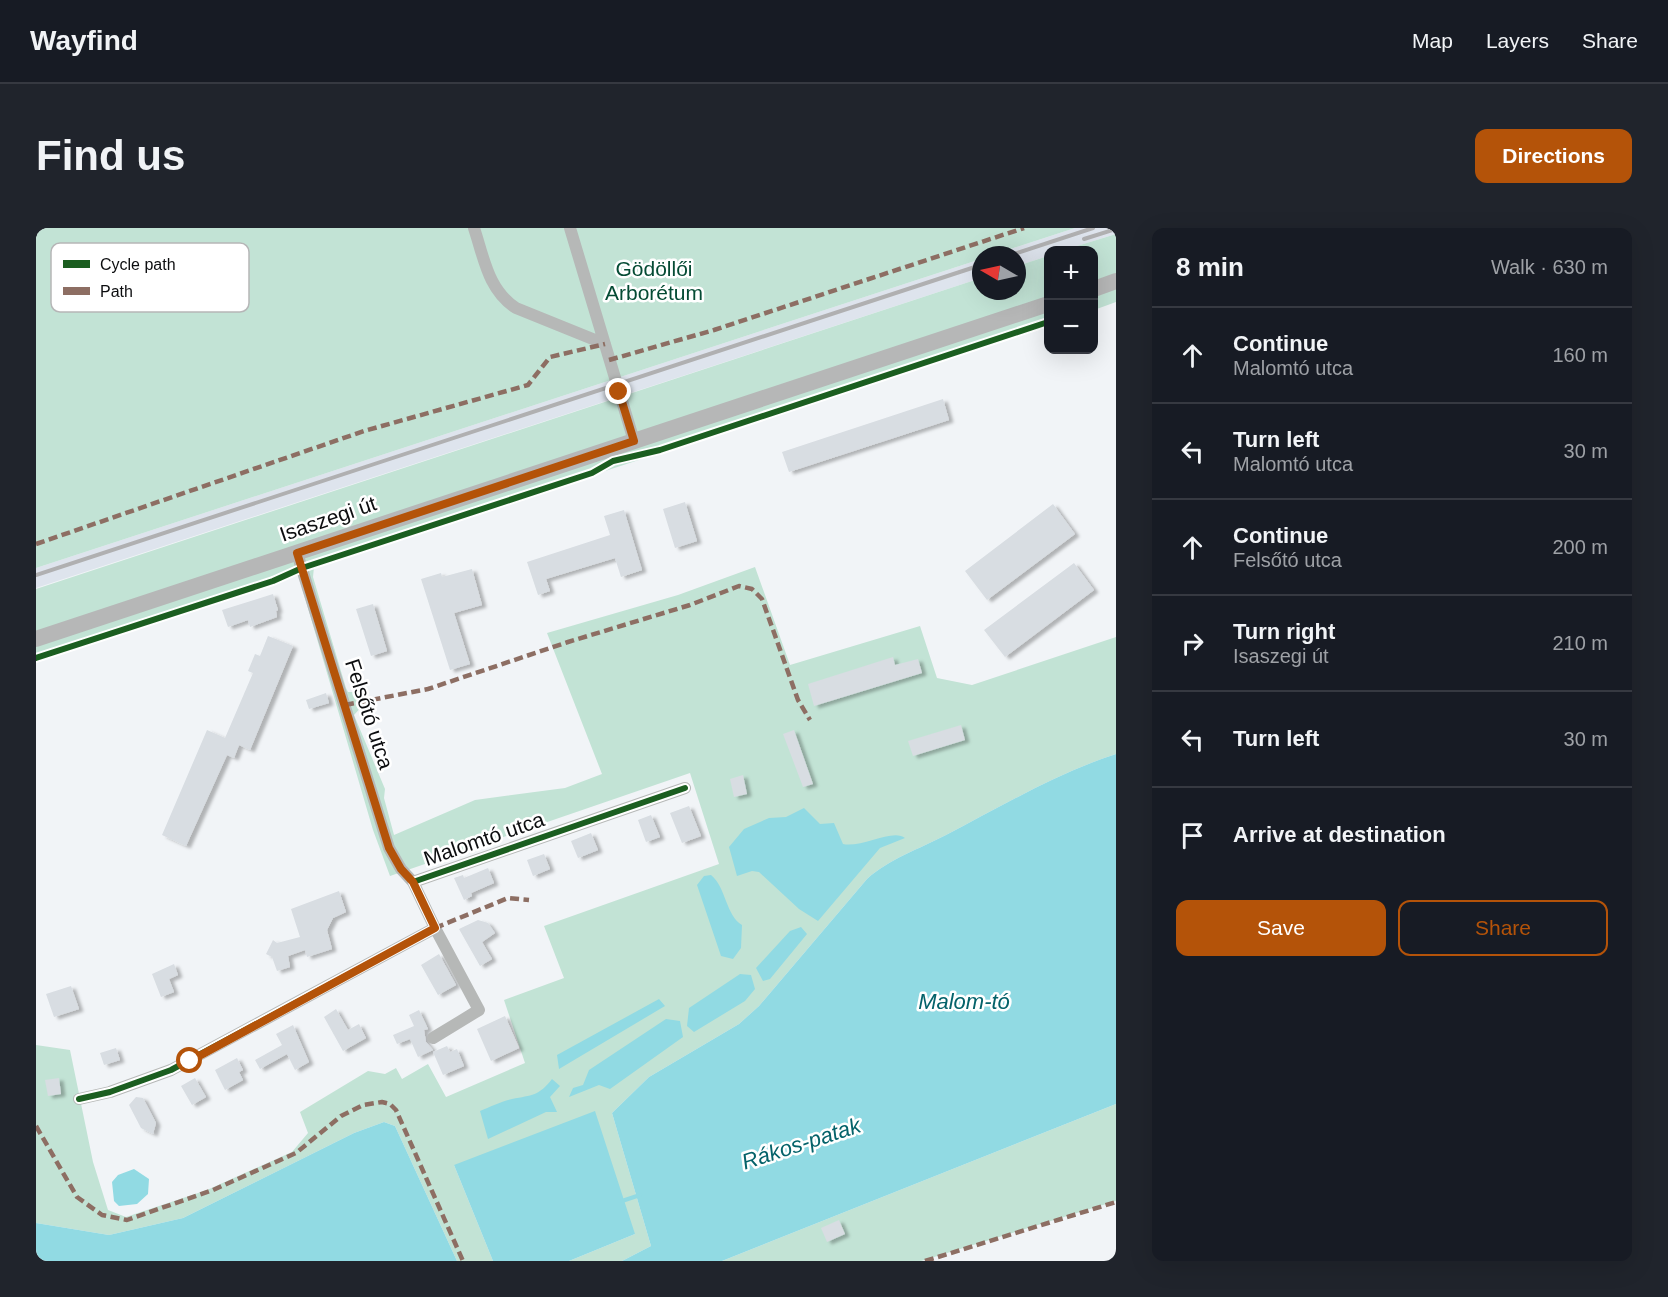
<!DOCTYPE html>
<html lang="en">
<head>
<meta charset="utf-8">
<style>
	:root { --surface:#171b24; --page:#20242c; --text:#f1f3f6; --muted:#9ea1a6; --line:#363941; --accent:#b45309 }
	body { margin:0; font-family:Arial,sans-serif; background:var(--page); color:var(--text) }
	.controls { position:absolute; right:18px; top:18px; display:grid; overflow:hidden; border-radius:12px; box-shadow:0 6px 24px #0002 }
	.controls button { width:54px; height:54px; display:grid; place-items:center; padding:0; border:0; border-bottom:2px solid var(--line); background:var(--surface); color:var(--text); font:30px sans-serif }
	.compass { position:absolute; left:936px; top:18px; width:54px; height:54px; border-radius:50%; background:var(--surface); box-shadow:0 6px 24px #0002; rotate:279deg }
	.stop { position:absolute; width:18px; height:18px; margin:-14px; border:4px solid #b45309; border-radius:50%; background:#fff }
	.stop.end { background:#b45309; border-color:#fff; box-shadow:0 2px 6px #0008 }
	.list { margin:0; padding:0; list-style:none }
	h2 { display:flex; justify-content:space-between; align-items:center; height:78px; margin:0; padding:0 24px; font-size:26px }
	h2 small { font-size:20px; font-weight:400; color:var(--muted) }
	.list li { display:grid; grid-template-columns:39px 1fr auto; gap:18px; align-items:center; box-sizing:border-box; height:96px; padding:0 24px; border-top:2px solid var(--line) }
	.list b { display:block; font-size:22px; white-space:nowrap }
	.list p { margin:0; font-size:20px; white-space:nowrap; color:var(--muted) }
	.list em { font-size:20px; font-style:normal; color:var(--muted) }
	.actions { display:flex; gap:12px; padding:18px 24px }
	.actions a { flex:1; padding:14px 0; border:2px solid var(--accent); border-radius:12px; text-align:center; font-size:21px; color:var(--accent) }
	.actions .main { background:var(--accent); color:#fff }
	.icon { flex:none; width:33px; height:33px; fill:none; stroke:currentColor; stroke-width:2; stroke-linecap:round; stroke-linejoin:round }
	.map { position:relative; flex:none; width:1080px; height:1033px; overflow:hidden; border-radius:12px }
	header { display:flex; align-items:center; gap:36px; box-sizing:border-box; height:84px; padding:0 30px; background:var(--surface); border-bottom:2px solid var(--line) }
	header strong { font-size:28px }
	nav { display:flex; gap:33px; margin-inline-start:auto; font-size:21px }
	.intro { display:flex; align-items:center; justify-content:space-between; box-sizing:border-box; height:144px; padding:0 36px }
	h1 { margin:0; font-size:42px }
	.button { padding:15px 27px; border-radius:12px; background:var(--accent); color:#fff; font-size:21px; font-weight:700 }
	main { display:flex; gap:36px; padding:0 36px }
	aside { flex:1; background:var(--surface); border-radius:12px; box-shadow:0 6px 24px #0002 }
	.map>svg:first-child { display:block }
	.built { fill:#dee4ed }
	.green { fill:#c2e3d5 }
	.water { fill:#91dae3 }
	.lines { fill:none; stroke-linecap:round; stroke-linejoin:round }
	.stream { stroke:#91dae3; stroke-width:4 }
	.building { fill:#d8dde2; filter:url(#shadow) }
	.minor { stroke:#b6b8b7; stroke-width:12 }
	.secondary { stroke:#b6b7b7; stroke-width:16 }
	.rail { stroke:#b0b0b1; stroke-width:4 }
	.quiet { stroke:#8d6e63; stroke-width:4.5; stroke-dasharray:9 4.5; stroke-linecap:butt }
	.cycleway-casing { stroke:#fff; stroke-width:10 }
	.cycleway { stroke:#1b5e20; stroke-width:6 }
	.route { stroke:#b45309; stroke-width:8 }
	.labels { text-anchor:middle; stroke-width:5; stroke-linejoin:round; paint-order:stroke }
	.park-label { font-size:21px; fill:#054b34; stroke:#fff }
	.street-label { font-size:21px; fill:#0c0d0f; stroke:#fff }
	.water-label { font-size:22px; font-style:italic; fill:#04626a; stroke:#fff }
	.key { fill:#fff; stroke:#b6b6b7; stroke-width:1.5 }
	.key-label { font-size:16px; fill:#0c0d0f }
</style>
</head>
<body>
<header>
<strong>Wayfind</strong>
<nav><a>Map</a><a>Layers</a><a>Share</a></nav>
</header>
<div class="intro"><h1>Find us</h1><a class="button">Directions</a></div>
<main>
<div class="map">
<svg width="1080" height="1033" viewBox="0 0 1080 1033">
	<defs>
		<filter id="shadow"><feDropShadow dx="4.5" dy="2.5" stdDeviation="1.5" flood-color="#0004"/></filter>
	</defs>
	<rect width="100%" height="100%" fill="#f1f4f7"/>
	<path class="built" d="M1039 0H1080V6L1028 22H1012V28L981 38V27H956Z
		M945 31V50L0 360V340Z"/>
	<path class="green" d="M0 0H1039L956 27H945V31L0 340Z
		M1080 6V74L1058 82V22H1028Z
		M1012 28V97L278 339 277 349 310 460 312 464H324L328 476 318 487 349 561 348 570 358 607 439 572 529 560 566 546 511 405 642 367 719 339 754 437 884 398 901 450 936 457 1080 409V526C1021 545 966 578 910 607 883 621 853 631 831 651L723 778 703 796 613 849 576 885 615 1018 586 1033H533L599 1006 418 937 457 1033H421L359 898 348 894 318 905 147 990 73 1007 0 995V817L34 822 57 934 72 982 90 989 171 962 256 924 272 905 264 884 332 843 349 846 360 840 366 851 392 836 410 869 489 835 468 772 528 750 508 698 683 636 654 545 354 648 337 602 262 346 0 433V361L945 50V63H981V38Z
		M1080 876V973L885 1033H686Z"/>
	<path class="water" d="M1080 526V876L686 1033H586L615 1018 576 885 613 849 703 796 723 778 831 651C853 631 883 621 910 607 966 578 1021 545 1080 526Z
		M768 580 784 596 798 595 807 616C826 620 857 600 869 610L844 620 782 693 763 681 723 644 716 643 701 648 693 619 708 601 733 590 750 589Z
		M675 647C690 659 690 688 706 697L705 720 697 731 685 728 661 657 668 648Z
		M765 699 771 706 734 751 727 753 720 740 754 703Z
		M704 746 715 747 719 761 709 773 658 804 651 798 653 780Z
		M623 771 629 778 523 841 521 827Z
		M630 791 644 793 647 809 574 861 563 857 533 869 537 860 547 857 553 842Z
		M516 851 524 858 514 869 521 884H510L452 911 444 883C454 879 466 873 476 871 496 867 503 868 516 851Z
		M559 883 599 1006 533 1033H457L418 937Z
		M348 894 359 898 421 1033H0V995L73 1007 147 990 318 905Z
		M98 941 113 951 112 966 101 976 83 978 78 973 76 954 82 947Z"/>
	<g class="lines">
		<path class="stream" d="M586 973 604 967"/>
	</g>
	<path class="building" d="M907 171 913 192 753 244 746 224Z
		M649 274 661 313 639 320 627 281Z
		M1017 276 1039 306 951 372 929 343Z
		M588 282 606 342 585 349 579 330 510 351 514 363 502 367 491 334 574 307 568 288Z
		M1038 335 1058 362 969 429 948 402Z
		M436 341 446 377 418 385 434 436 414 442 385 351 405 345 406 349Z
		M237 366 242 382 240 383 241 389 214 399 212 392 192 399 186 382Z
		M337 376 351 423 335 428 320 381Z
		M232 408 257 418 214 522 203 517 198 530 191 527 150 618 126 607 171 502 189 510 217 445 212 443 219 426 224 428Z
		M857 429 859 437 882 431 886 445 778 478 772 456Z
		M290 465 293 475 273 481 270 472Z
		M925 497 929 512 877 528 872 513Z
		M758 502 777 556 767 559 747 506Z
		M707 547 711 566 698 569 694 551Z
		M653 578 665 608 646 615 634 585Z
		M615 587 624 609 610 614 602 592Z
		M555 605 562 622 542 630 535 613Z
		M508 626 514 641 497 648 491 632Z
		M452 640 458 655 435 665 436 668 428 672 418 650 427 647 428 650Z
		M303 663 310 684 297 690 291 702 296 721 271 729 269 722 252 728 254 739 241 743 236 729 230 726 237 712 241 715 264 709 255 681Z
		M442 692 452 695 459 705 446 714 456 731 444 738 423 701Z
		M403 726 420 757 402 767 385 737Z
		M138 736 142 747 133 751 138 764 125 769 116 746Z
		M35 758 43 781 18 789 10 766Z
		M300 781 312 802 323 796 330 810 307 823 288 789Z
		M383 782 392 801 388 802 390 814 397 822 382 829 374 811 361 816 357 807 378 798 373 787Z
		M469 788 483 820 455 833 441 801Z
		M257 797 273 834 259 842 251 826 224 841 219 832 246 817 240 806Z
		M411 818 414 824 421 821 428 838 407 847 397 824Z
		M80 820 84 832 68 837 64 825Z
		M201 830 207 842 203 844 207 852 189 862 179 842Z
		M23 850 25 866 12 868 9 852Z
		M159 850 170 869 156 877 145 858Z
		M100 869 107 870 120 895 117 906 105 900 93 877Z
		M803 992 809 1006 791 1014 785 1000Z"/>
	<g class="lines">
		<path class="minor" d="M438 0C448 30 452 62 480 80L569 116
			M534 0 598 213
			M261 325 353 620 365 641 377 654
			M397 810 443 782 399 700
			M43 871 74 864 135 842 399 700 377 654 649 560"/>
		<path class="secondary" d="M1058 61 1080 53
			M0 411 1012 76"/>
		<path class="rail" d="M1048 11 1080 1
			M975 27 1057 0
			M0 347 945 37"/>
		<path class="quiet" d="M573 132 678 102 988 0
			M0 316 328 203 492 157 514 129 569 116
			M309 477 392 461 532 414 654 377 703 358 716 361 726 371 762 472 774 492
			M399 700 472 670 493 672
			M0 898 41 969 66 987 91 992 177 962 260 925 305 888 327 877 346 874 354 876 360 882 427 1033
			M889 1033 1080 974"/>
		<g class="cycleway-casing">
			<path id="cycleway" d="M0 430 237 353 266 340 556 245 577 233 624 222 1012 94
				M43 871 74 864 135 842 399 700 377 654 649 560"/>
		</g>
		<use href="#cycleway" class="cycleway"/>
	</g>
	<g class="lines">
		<path class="route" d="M154 833 399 700 377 654 365 641 353 620 261 325 598 213 583 164"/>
	</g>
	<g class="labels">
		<g class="park-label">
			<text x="618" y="48">Gödöllői<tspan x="618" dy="24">Arborétum</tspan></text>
		</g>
		<g class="street-label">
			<text transform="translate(292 291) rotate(-19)" y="7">Isaszegi út</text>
			<text transform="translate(333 486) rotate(72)" y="7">Felsőtó utca</text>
			<text transform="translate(448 611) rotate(-19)" y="7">Malomtó utca</text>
		</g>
		<g class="water-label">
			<text x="928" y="781">Malom-tó</text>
			<text transform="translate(765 915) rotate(-18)" y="8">Rákos-patak</text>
		</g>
	</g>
	<rect x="15" y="15" width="198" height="69" rx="9" class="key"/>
	<rect x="27" y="32" width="27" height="8" fill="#1b5e20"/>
	<rect x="27" y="59" width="27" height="8" fill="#8d6e63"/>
	<g class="key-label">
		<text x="64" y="42">Cycle path</text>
		<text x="64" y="69">Path</text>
	</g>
</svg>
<div class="controls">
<button>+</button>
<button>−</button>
</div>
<svg class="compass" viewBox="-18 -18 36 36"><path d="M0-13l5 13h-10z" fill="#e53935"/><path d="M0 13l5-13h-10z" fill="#9ea1a6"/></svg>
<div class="stop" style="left:154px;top:833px"></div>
<div class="stop end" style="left:583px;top:164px"></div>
</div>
<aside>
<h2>8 min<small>Walk · 630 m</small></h2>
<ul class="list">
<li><svg class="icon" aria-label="ahead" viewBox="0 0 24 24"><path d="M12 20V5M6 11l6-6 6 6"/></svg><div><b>Continue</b><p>Malomtó utca</p></div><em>160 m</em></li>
<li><svg class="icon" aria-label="left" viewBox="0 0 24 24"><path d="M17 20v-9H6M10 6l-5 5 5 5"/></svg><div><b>Turn left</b><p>Malomtó utca</p></div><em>30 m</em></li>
<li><svg class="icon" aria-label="ahead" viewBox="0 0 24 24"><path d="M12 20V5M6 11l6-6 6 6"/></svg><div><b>Continue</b><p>Felsőtó utca</p></div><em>200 m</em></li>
<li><svg class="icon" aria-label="right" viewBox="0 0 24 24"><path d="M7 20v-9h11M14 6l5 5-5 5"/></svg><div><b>Turn right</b><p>Isaszegi út</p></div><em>210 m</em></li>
<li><svg class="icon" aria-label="left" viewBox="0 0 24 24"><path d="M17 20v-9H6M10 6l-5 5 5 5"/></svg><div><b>Turn left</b></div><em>30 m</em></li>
<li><svg class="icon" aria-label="arrive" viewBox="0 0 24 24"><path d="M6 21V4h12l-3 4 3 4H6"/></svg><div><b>Arrive at destination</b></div></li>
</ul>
<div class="actions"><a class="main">Save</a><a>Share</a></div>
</aside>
</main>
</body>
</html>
